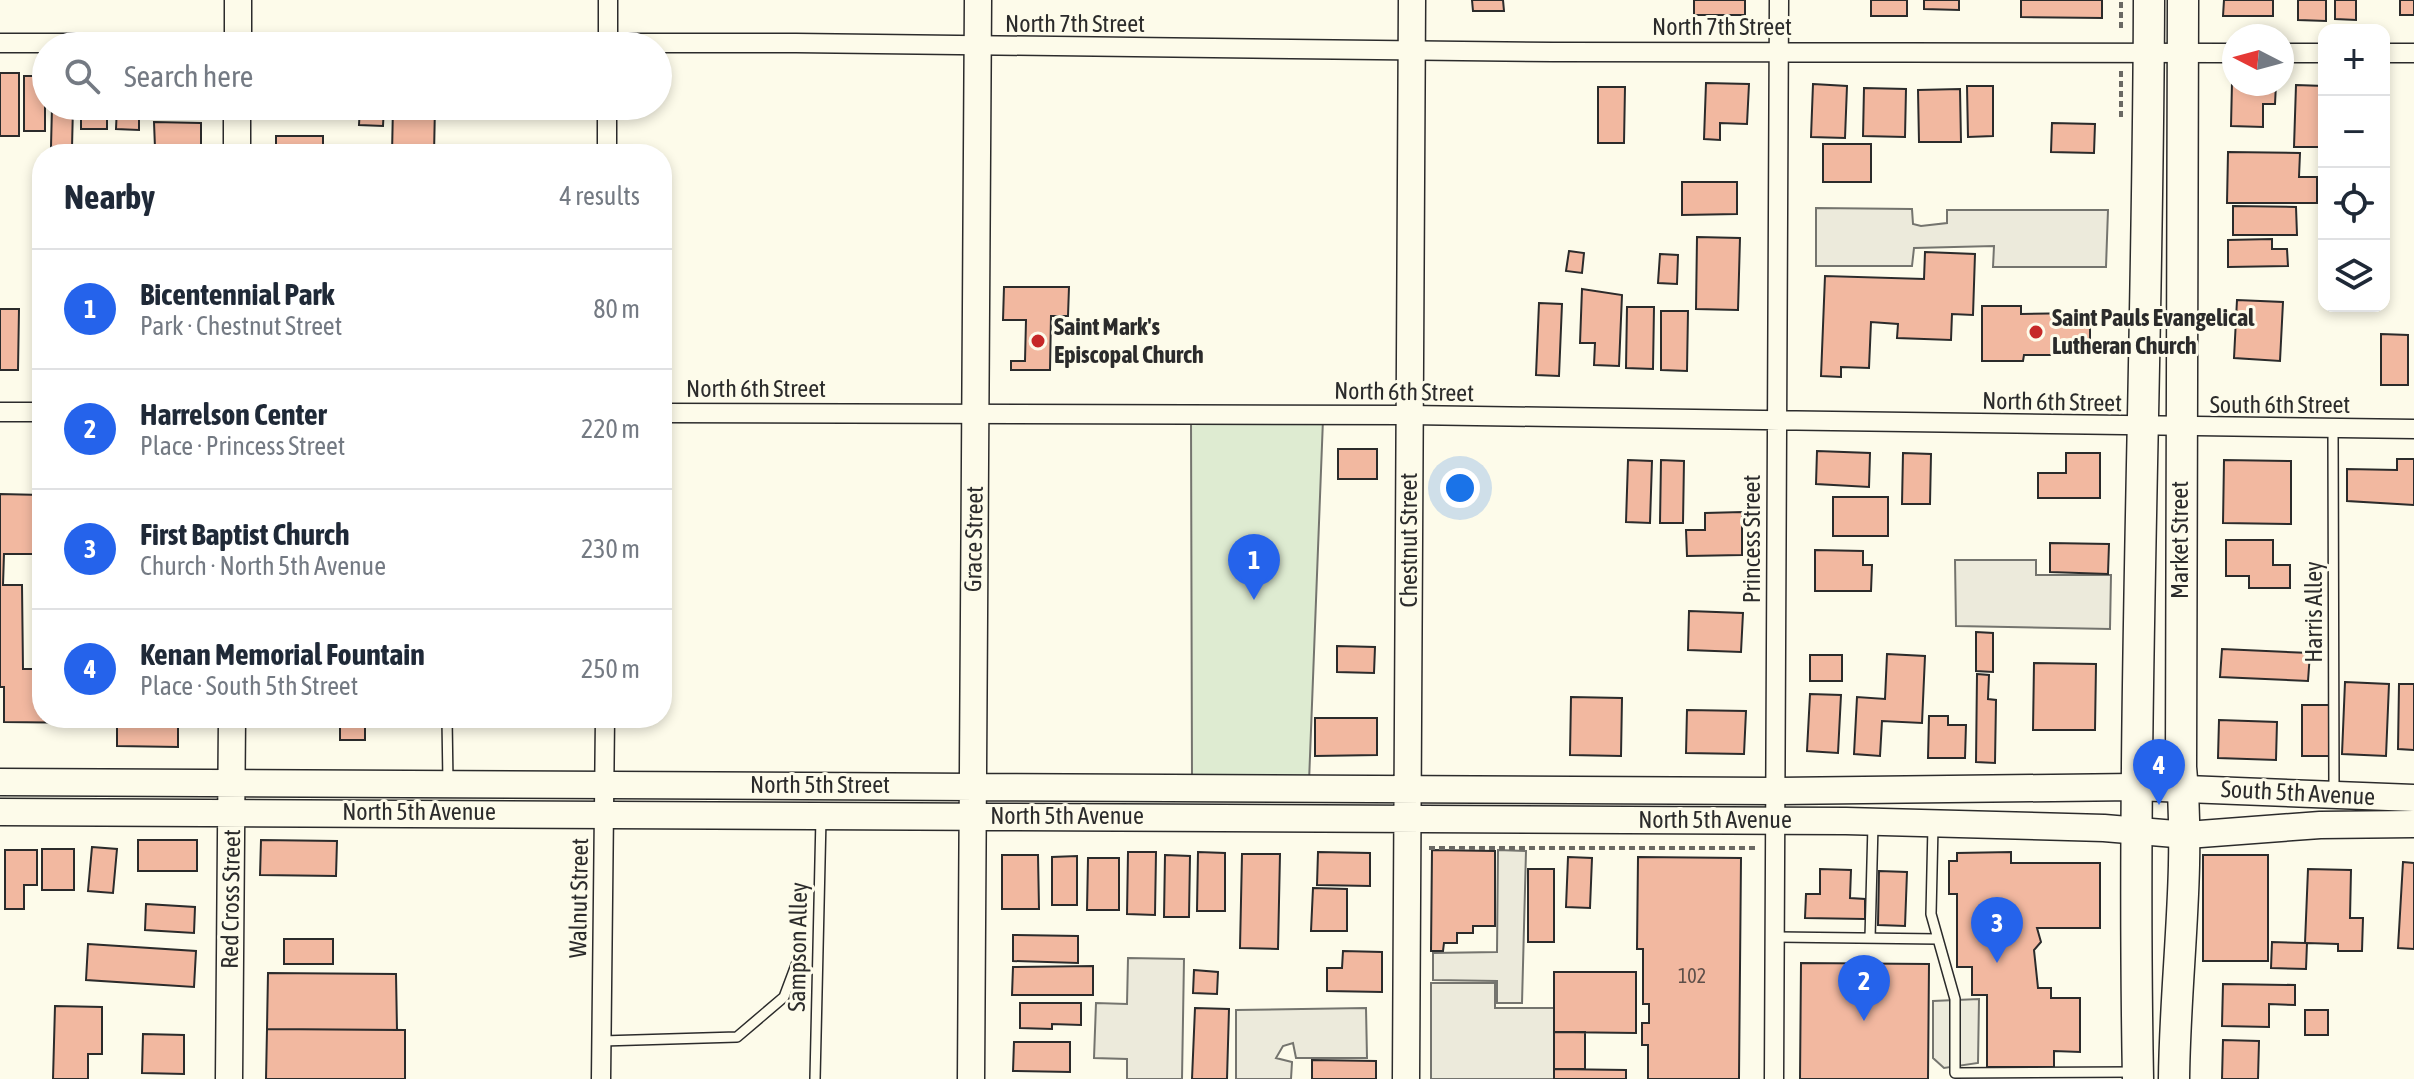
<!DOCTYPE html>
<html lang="en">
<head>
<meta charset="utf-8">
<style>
	:root { --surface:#fff; --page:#f2f2f3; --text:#1f2937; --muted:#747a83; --line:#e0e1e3; --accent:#2563eb }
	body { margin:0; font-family:"Asap Condensed",sans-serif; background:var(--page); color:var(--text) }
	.controls { position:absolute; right:24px; top:24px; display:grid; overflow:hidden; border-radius:16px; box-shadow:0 4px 12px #0003 }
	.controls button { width:72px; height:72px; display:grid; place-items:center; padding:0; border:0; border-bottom:2px solid var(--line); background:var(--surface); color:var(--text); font:40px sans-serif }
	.compass { position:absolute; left:2222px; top:24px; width:72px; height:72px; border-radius:50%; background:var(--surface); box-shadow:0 4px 12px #0003; rotate:276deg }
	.you { position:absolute; left:1460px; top:488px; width:28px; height:28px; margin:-20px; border:6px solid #fff; border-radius:50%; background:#1a73e8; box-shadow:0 0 0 12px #1a73e833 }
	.badge { display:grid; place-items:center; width:52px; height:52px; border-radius:50%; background:var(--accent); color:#fff; font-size:26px; font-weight:700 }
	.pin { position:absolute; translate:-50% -66px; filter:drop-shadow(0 2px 4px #0008) }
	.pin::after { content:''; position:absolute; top:42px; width:28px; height:24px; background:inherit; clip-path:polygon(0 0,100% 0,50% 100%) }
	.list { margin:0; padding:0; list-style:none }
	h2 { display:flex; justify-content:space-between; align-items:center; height:104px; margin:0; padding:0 32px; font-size:34px }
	h2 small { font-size:26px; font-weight:400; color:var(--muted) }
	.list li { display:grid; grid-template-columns:52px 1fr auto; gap:24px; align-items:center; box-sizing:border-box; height:120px; padding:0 32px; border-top:2px solid var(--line) }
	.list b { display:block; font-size:30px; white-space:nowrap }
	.list p { margin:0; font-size:26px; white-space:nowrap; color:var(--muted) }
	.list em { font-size:26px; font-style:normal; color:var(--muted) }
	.icon { flex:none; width:44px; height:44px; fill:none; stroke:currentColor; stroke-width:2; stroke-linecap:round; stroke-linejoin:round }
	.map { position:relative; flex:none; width:2414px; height:1079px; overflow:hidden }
	.search { position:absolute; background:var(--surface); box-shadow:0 4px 12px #0003; left:32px; top:32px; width:640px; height:88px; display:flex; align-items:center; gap:20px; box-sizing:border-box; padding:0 28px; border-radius:44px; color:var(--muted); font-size:30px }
	.panel { position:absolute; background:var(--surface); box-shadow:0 4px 12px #0003; left:32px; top:144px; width:640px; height:584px; border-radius:32px }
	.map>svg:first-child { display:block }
	.green { fill:#deebd1; stroke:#74746e; stroke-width:2 }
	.parking { fill:#eceadb; stroke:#74746e; stroke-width:2 }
	.building { fill:#f2b8a0; stroke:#2b2b2b; stroke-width:2 }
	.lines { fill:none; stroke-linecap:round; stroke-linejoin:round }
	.lane-casing { stroke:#2b2b2b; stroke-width:12 }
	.street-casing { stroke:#2b2b2b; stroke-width:21 }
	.secondary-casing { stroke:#2b2b2b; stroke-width:29 }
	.primary-casing { stroke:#2b2b2b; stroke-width:33 }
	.path { stroke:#6a6964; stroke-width:4; stroke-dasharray:6 4; stroke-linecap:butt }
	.lane { stroke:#fdfbea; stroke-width:9 }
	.street { stroke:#fdfbea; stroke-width:18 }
	.secondary { stroke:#fdfbea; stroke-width:26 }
	.primary { stroke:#fdfbea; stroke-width:30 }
	.poi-dot { fill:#c62828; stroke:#fdfbea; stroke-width:3 }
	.labels { text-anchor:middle; stroke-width:6; stroke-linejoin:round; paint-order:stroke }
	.number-label { font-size:20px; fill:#5d4e48 }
	.street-label { font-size:24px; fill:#2b2b2b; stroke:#fdfbea }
	.poi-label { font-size:24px; font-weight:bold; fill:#2b2b2b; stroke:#fdfbea; text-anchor:start }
</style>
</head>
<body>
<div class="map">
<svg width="2414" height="1079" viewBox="0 0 2414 1079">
	<rect width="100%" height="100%" fill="#fdfbea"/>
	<path class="green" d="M1191 419H1323L1309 782 1192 781Z"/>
	<path class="parking" d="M1816 208 1912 209 1913 224 1921 226 1947 223V210H2108L2106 267H1993L1994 246 1914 248 1912 266H1816Z
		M1955 560H2036V575H2111L2110 629 1956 626Z
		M1498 850 1526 851 1522 1003H1497V981L1433 980V953L1497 952Z
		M1128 958 1184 959 1182 1079H1127V1059L1094 1058 1096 1003 1127 1004Z
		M1431 983H1495V1008H1554V1079H1431Z
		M1979 999 1978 1063 1944 1068 1933 1058V1001Z
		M1366 1008 1367 1058H1296L1293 1043 1283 1046 1276 1058 1292 1062 1291 1079H1236V1010Z"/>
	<path class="building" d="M1472 0H1503L1504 11H1473Z
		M1694 0H1745V15H1694Z
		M1871 0H1907V16H1871Z
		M1924 0H1959V10L1924 9Z
		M2021 0H2102V18L2021 17Z
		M2224 0H2273V16H2223Z
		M2298 0H2326V21L2298 20Z
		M2335 0H2356V20L2335 19Z
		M2400 0H2414V15H2400Z
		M0 73H19V136H0Z
		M24 76H45V131H24Z
		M2232 82 2276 84 2275 104H2263V127L2231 126Z
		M1706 83 1749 84 1747 124 1720 123V140L1704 139Z
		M1813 84 1847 86 1845 138 1811 137Z
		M2296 85 2324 86V147H2294Z
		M1967 86H1993V136L1968 137Z
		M1598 87H1625L1624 143H1598Z
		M1864 88 1906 89 1905 137 1863 136Z
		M1960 89 1961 142H1919L1918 90Z
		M52 106H73L72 148 51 147Z
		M81 106H107V129H81Z
		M117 106H139V130L116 129Z
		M273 106H307L306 116 273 115Z
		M360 106H384L383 126 359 125Z
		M393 106H435L434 154H392Z
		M154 122 201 123V148H155Z
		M2052 123 2095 124 2094 153 2051 152Z
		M276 136H323V154H276Z
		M1823 144H1871V182H1823Z
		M2228 152 2300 153 2299 177H2317V203H2227Z
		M1682 182H1737V214L1682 215Z
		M2233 206 2296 207 2297 235H2233Z
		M1697 237 1740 238 1738 310 1696 309Z
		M2272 239V249H2287L2288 266 2228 267V240Z
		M1569 251 1584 253 1582 273 1566 271Z
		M1925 252 1975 254 1973 315 1952 314 1951 340 1897 338 1898 324 1871 322 1869 368 1841 367V377L1821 376 1825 276 1924 279Z
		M1660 254 1678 255 1677 284 1658 283Z
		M1004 287H1069L1068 316H1051L1050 370H1011V361H1025L1026 320H1003Z
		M1582 289 1622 295 1619 366 1594 365 1595 343H1580Z
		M2237 300 2283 302 2280 361 2234 358Z
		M1539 303 1562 304 1559 376 1536 375Z
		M1982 306H2021V314L2083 313V318H2090V347L2083 346V355H2024L2023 361H1982Z
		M1627 307H1654L1653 369 1626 368Z
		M0 309H19L18 370H0Z
		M1661 311H1688L1687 371 1661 370Z
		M2381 334 2408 335V385H2381Z
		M1338 449H1377V479H1338Z
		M1817 451 1870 453 1869 487 1816 484Z
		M1903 453 1931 454 1930 504H1902Z
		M2066 453H2100V498H2038V473H2066Z
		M2397 459H2414V505L2347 501V469L2397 470Z
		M1628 460 1652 461 1650 523 1626 522Z
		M1661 460 1684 461 1683 523H1660Z
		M2224 460 2291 461V524L2223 523Z
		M0 494 42 495V554H4L3 585H22L23 669H42V718H92V723L4 722V687H0Z
		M1833 497H1888V536H1833Z
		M1742 512V555L1687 556 1686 530H1705V513Z
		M2226 540H2273V565H2290V588H2249V576H2226Z
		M2050 543 2109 544 2108 574 2050 572Z
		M1815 550 1863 551V565H1872L1871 591H1815Z
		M1689 611 1743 613 1741 652 1688 650Z
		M1976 632 1993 633V672L1976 671Z
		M1337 646 1375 647 1374 673 1337 672Z
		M2222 649 2310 653 2308 681 2220 677Z
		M1887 654 1925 656 1922 723 1882 721 1880 756 1854 754 1857 697 1885 699Z
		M1810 655H1842V681H1810Z
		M2034 663 2096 664 2095 730H2033Z
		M1977 674 1989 675 1988 699 1996 700 1995 763 1976 762Z
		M2345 682 2389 684 2386 756 2342 754Z
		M2399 684H2414V750L2398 749Z
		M1810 694 1841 695 1838 753 1807 751Z
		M1571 697 1622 698 1621 756 1570 755Z
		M2302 705H2333L2332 756H2302Z
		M1687 710 1746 711 1744 754 1686 753Z
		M1929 716H1948V725H1966L1965 758H1928Z
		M117 718H178V747L117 746Z
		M340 718H365V740H340Z
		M1315 718H1377V755L1315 756Z
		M2219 720 2277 722 2276 760 2218 758Z
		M138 840H197V871H138Z
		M261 840 337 841 336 876 260 875Z
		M92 847 117 849 113 893 88 891Z
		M42 849H74V890H42Z
		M5 850H37V885H24V909H5Z
		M1432 850 1495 851V926H1473V933H1457V943H1444L1443 951H1431Z
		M1128 852H1156L1155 915 1127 914Z
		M1198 852 1225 853V911H1197Z
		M1318 852 1370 853V886L1317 885Z
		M2011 852V863H2100V928H2037L2041 942 2034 950 2038 988H2051V998H2080V1052L2054 1051V1067H1987V995H1972V967H1957V894H1949V861H1957V853Z
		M1242 854H1280L1278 949 1240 948Z
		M1002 855H1038L1039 909H1002Z
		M1165 855 1190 856 1189 917H1164Z
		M2203 855H2268V961H2203Z
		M1077 856V905H1052V857Z
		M1568 857 1592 858 1590 908 1566 907Z
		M1638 857 1741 858 1739 1079H1648V1045H1642V1023H1649V1004H1643V949H1637Z
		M1088 858H1119V910H1087Z
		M2403 862 2414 863V949L2398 948Z
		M1528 869H1554V942H1528Z
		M1820 869 1851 870 1850 898 1865 899V919L1805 918 1806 894H1820Z
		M2308 869 2351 870 2350 918H2363L2362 951H2338V944L2307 943 2306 969 2271 968 2272 942 2305 943Z
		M1879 871 1907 872 1905 926 1878 925Z
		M1313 888 1347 889V931H1311Z
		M146 904 195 907 194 933 145 930Z
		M1013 935 1078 936V963L1013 961Z
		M284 939H333V964H284Z
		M88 944 196 951 194 987 86 980Z
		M1343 951 1382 952V992L1327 991V968H1342Z
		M1801 963 1929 964 1928 1079H1800Z
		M1093 966V995H1012L1013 967Z
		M1194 970 1218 972 1217 994 1193 993Z
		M1554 972H1636V1033L1554 1032Z
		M268 973 396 974 397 1030 267 1029Z
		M2223 984 2295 985V1005L2269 1004V1027L2222 1026Z
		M1020 1003H1081V1025L1052 1024V1029L1020 1028Z
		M55 1006 102 1007V1054H88V1079H53Z
		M1195 1008 1229 1009 1227 1079H1192Z
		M2305 1010H2328V1035H2305Z
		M267 1029 405 1030V1079H266Z
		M1554 1032H1585V1069H1554Z
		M143 1034 184 1035V1074L142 1073Z
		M2223 1040 2259 1041 2258 1079H2222Z
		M1014 1042H1070V1072L1013 1071Z
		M1312 1060 1376 1061V1079H1312Z
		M1554 1069 1626 1070V1079H1554Z"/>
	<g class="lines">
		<g class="lane-casing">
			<path id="lane" d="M2333 429 2334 792
				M447 718 448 783
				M1933 826 1931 914 1955 999V1073L2135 1072
				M1775 937 1938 939
				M1870 938 1873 825
				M602 1041 737 1037 784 997 799 957
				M815 1079 821 818"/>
		</g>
		<g class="street-casing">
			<path id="street" d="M0 43H796L1553 52 2234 53
				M608 46V0
				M2282 53H2324
				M2384 53H2414
				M607 154V106
				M0 412H42
				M662 413 1409 415 2414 429
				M601 1079 605 718
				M1774 1079 1779 0"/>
		</g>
		<g class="secondary-casing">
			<path id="secondary" d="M238 46V0
				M237 154V106
				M0 782 1775 791 2135 787 2414 798
				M0 812 1846 821 2104 828 2187 835 2320 825 2414 824
				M229 1079 232 718
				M971 1079 978 0
				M1406 1079 1412 0"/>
		</g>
		<g class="primary-casing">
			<path id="primary" d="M2138 1079C2131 719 2148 360 2149 0
				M2174 1079C2175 975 2191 871 2181 767L2183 0"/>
		</g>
		<path class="path" d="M2121 28V0
			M2121 71V118
			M1429 848H1756"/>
		<use href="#lane" class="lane"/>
		<use href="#street" class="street"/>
		<use href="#secondary" class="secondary"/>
		<use href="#primary" class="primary"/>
	</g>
	<g class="poi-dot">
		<circle cx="2036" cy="332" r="8"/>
		<circle cx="1038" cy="341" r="8"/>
	</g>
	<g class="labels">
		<g class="number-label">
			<text x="1692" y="983">102</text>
		</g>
		<g class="street-label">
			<text x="1075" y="32">North 7th Street</text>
			<text x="1722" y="35">North 7th Street</text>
			<text x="756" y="397">North 6th Street</text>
			<text transform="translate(1404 392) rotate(1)" y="8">North 6th Street</text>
			<text transform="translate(2052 402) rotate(1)" y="8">North 6th Street</text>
			<text x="2280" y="413">South 6th Street</text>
			<text transform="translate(974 539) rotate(-89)" y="8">Grace Street</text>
			<text transform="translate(1752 539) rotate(-90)" y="8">Princess Street</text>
			<text transform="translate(1409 540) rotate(-90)" y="8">Chestnut Street</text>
			<text transform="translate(2180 540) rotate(-90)" y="8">Market Street</text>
			<text transform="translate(2314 612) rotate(-90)" y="8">Harris Alley</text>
			<text x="820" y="793">North 5th Street</text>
			<text transform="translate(2298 793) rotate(3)" y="8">South 5th Avenue</text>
			<text x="419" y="820">North 5th Avenue</text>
			<text x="1067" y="824">North 5th Avenue</text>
			<text x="1715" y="828">North 5th Avenue</text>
			<text transform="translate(579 898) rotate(-89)" y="8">Walnut Street</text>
			<text transform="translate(231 899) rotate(-89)" y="8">Red Cross Street</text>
			<text transform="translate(798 947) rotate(-89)" y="8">Sampson Alley</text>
		</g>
		<g class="poi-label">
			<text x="2052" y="326">Saint Pauls Evangelical<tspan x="2052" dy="28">Lutheran Church</tspan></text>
			<text x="1054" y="335">Saint Mark's<tspan x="1054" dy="28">Episcopal Church</tspan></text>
		</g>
	</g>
</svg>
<div class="controls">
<button>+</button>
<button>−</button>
<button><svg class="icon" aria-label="locate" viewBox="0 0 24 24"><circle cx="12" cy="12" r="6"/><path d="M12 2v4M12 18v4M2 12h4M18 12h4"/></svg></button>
<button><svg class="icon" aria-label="layers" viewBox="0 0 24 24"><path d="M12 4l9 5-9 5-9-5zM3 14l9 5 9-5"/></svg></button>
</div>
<svg class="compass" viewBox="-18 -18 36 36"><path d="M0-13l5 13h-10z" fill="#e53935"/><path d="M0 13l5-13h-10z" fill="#747a83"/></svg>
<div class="you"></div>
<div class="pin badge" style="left:1254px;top:600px">1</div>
<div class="pin badge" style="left:1864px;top:1021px">2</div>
<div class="pin badge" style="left:1997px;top:963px">3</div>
<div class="pin badge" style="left:2159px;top:805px">4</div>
<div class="search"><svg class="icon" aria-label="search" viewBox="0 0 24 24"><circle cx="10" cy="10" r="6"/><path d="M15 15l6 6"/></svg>Search here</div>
<section class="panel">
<h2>Nearby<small>4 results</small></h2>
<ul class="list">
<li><span class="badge">1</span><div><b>Bicentennial Park</b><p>Park · Chestnut Street</p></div><em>80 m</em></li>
<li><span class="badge">2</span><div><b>Harrelson Center</b><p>Place · Princess Street</p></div><em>220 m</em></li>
<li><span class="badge">3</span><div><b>First Baptist Church</b><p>Church · North 5th Avenue</p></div><em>230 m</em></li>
<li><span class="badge">4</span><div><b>Kenan Memorial Fountain</b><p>Place · South 5th Street</p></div><em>250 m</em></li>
</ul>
</section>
</div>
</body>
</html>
